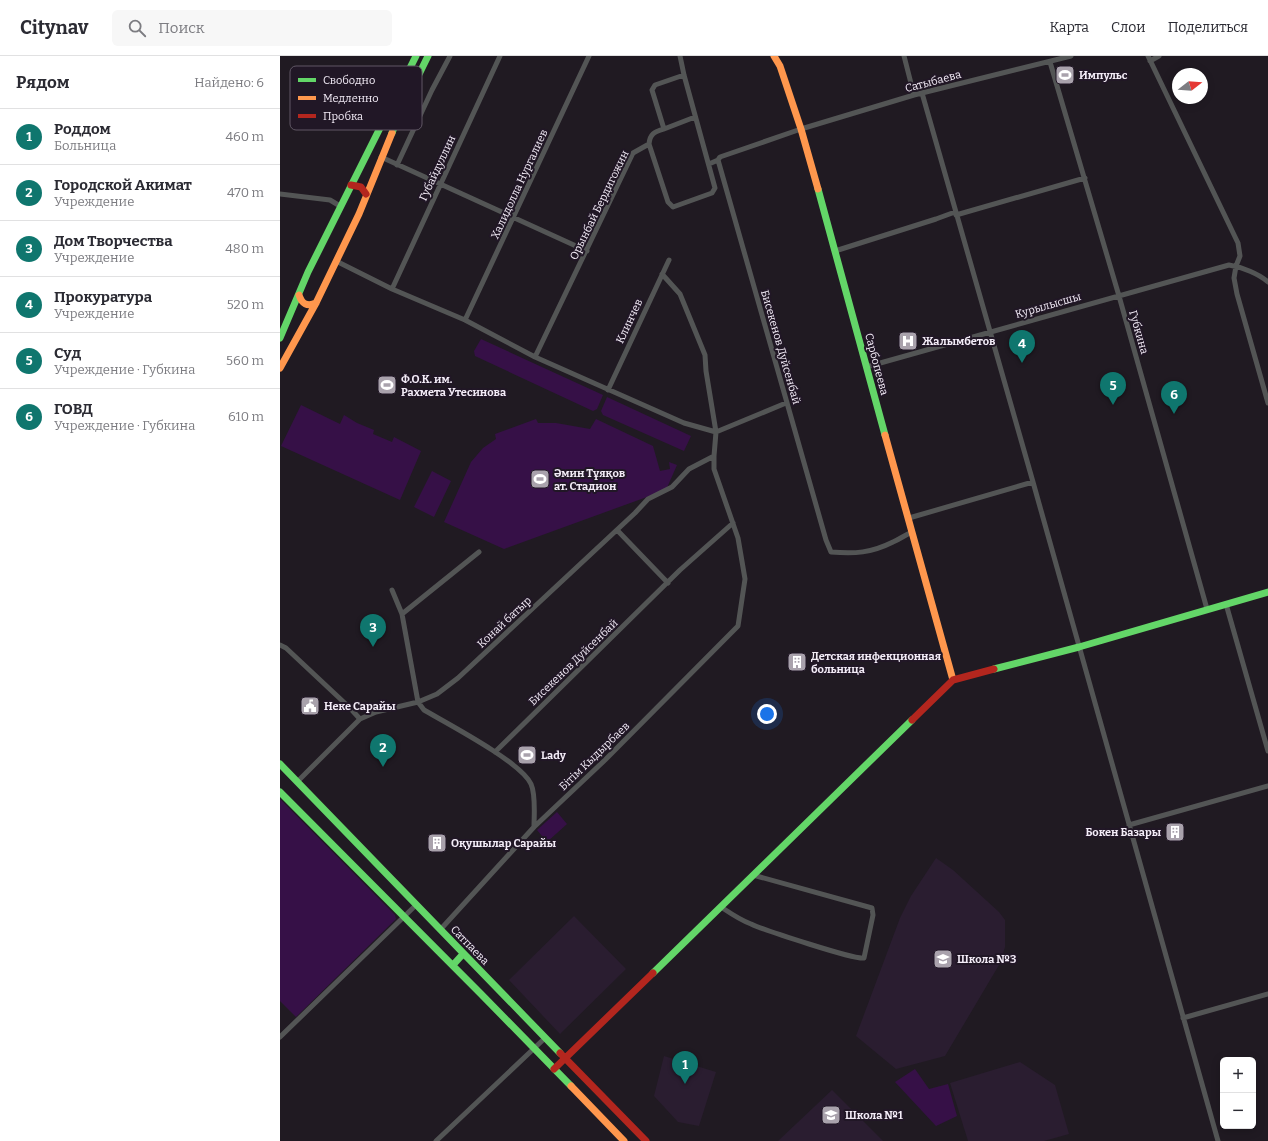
<!DOCTYPE html>
<html lang="ru">
<head>
<meta charset="utf-8">
<style>
	:root { --surface:#fff; --page:#f7f7f7; --text:#2b2b33; --muted:#7c7c81; --line:#e1e1e2; --accent:#0f766e }
	body { margin:0; font-family:Bitter,serif; background:var(--page); color:var(--text) }
	.controls { position:absolute; right:12px; bottom:12px; display:grid; overflow:hidden; border-radius:6px; box-shadow:0 2px 10px #0003 }
	.controls button { width:36px; height:36px; display:grid; place-items:center; padding:0; border:0; border-bottom:1px solid var(--line); background:var(--surface); color:var(--text); font:20px sans-serif }
	.compass { position:absolute; left:892px; top:12px; width:36px; height:36px; border-radius:50%; background:var(--surface); box-shadow:0 2px 10px #0003; rotate:73deg }
	.you { position:absolute; left:487px; top:658px; width:14px; height:14px; margin:-10px; border:3px solid #fff; border-radius:50%; background:#1a73e8; box-shadow:0 0 0 6px #1a73e833 }
	.badge { display:grid; place-items:center; width:26px; height:26px; border-radius:50%; background:var(--accent); color:#fff; font-size:13px; font-weight:700 }
	.pin { position:absolute; translate:-50% -33px; filter:drop-shadow(0 1px 2px #0008) }
	.pin::after { content:''; position:absolute; top:21px; width:14px; height:12px; background:inherit; clip-path:polygon(0 0,100% 0,50% 100%) }
	.list { margin:0; padding:0; list-style:none }
	h2 { display:flex; justify-content:space-between; align-items:center; height:52px; margin:0; padding:0 16px; font-size:17px }
	h2 small { font-size:13px; font-weight:400; color:var(--muted) }
	.list li { display:grid; grid-template-columns:26px 1fr auto; gap:12px; align-items:center; box-sizing:border-box; height:56px; padding:0 16px; border-top:1px solid var(--line) }
	.list b { display:block; font-size:15px; white-space:nowrap }
	.list p { margin:0; font-size:13px; white-space:nowrap; color:var(--muted) }
	.list em { font-size:13px; font-style:normal; color:var(--muted) }
	.icon { flex:none; width:22px; height:22px; fill:none; stroke:currentColor; stroke-width:2; stroke-linecap:round; stroke-linejoin:round }
	.map { position:relative; flex:none; width:988px; height:1085px; overflow:hidden }
	header { display:flex; align-items:center; gap:24px; box-sizing:border-box; height:56px; padding:0 20px; background:var(--surface); border-bottom:1px solid var(--line) }
	header strong { font-size:19px }
	nav { display:flex; gap:22px; margin-inline-start:auto; font-size:14px }
	.search { width:280px; height:36px; background:var(--page); display:flex; align-items:center; gap:10px; box-sizing:border-box; padding:0 14px; border-radius:6px; color:var(--muted); font-size:15px }
	main { display:flex }
	aside { flex:1; background:var(--surface) }
	.map>svg:first-child { display:block }
	.built { fill:#2a1d30 }
	.green { fill:#361047 }
	.lines { fill:none; stroke-linecap:round; stroke-linejoin:round }
	.street { stroke:#535555; stroke-width:5 }
	.fast { stroke:#63d668; stroke-width:7 }
	.slow { stroke:#ff974d; stroke-width:7 }
	.jam { stroke:#b3261e; stroke-width:7 }
	.labels { text-anchor:middle; stroke-width:4; stroke-linejoin:round; paint-order:stroke }
	.poi-label { font-size:11px; font-weight:bold; fill:#f3ecf7; stroke:#211726; text-anchor:start }
	.street-label { font-size:11px; fill:#f3ecf7; stroke:#211726 }
	.key { fill:#211726; stroke:#605765; stroke-width:1 }
	.key-label { font-size:11px; fill:#f3ecf7 }
</style>
</head>
<body>
<header>
<strong>Citynav</strong>
<div class="search"><svg class="icon" aria-label="search" viewBox="0 0 24 24"><circle cx="10" cy="10" r="6"/><path d="M15 15l6 6"/></svg>Поиск</div>
<nav><a>Карта</a><a>Слои</a><a>Поделиться</a></nav>
</header>
<main>
<aside>
<h2>Рядом<small>Найдено: 6</small></h2>
<ul class="list">
<li><span class="badge">1</span><div><b>Роддом</b><p>Больница</p></div><em>460 m</em></li>
<li><span class="badge">2</span><div><b>Городской Акимат</b><p>Учреждение</p></div><em>470 m</em></li>
<li><span class="badge">3</span><div><b>Дом Творчества</b><p>Учреждение</p></div><em>480 m</em></li>
<li><span class="badge">4</span><div><b>Прокуратура</b><p>Учреждение</p></div><em>520 m</em></li>
<li><span class="badge">5</span><div><b>Суд</b><p>Учреждение · Губкина</p></div><em>560 m</em></li>
<li><span class="badge">6</span><div><b>ГОВД</b><p>Учреждение · Губкина</p></div><em>610 m</em></li>
</ul>
</aside>
<div class="map">
<svg width="988" height="1085" viewBox="0 0 988 1085">
	<rect width="100%" height="100%" fill="#201a22"/>
	<path class="built" d="M656 802 673 814 719 856 725 864V891L719 909 665 1000 616 1013 576 980 620 862 631 840Z
		M294 860 346 913 280 978 229 924Z
		M384 1000 436 1016 419 1070 398 1066 374 1040Z
		M740 1006 775 1029 789 1078 764 1085H688L670 1027Z
		M552 1034 603 1085H498Z"/>
	<path class="green" d="M201 283 323 339 317 353 313 355 195 300 194 295Z
		M327 341 411 380 404 395 323 359 321 355Z
		M21 349 60 368 64 359 77 367 94 374 93 378 112 386 114 381 141 395 120 444 1 390Z
		M256 363 258 367H276L310 373 316 363 373 390 380 415 390 413 389 406 397 409 386 434 224 493 164 466 191 406 203 392 216 383 215 378Z
		M152 415 171 425 154 461 134 451Z
		M0 743 115 859 116 863 16 961 0 945Z
		M277 756 287 768 267 786 257 774Z
		M635 1013 649 1033 668 1028 677 1060 656 1070 615 1026Z"/>
	<g class="lines">
		<path class="street" d="M624 0 634 39
			M868 0 958 187 960 200 956 210 954 222 957 238 988 347
			M870 5 879 0
			M770 6 839 240 927 553
			M642 37 753 426 938 1085
			M384 73 415 61
			M369 88C370 77 375 76 384 73L372 34 375 29 404 19
			M101 101 307 195
			M438 104 546 484 551 496C575 498 591 497 613 486 620 483 625 479 632 476
			M429 108 438 104 440 101 521 73 634 39 791 0
			M117 109 152 34 170 0
			M0 138 50 144 60 150
			M676 159 805 122
			M555 195 656 163 675 156
			M56 205 112 233 185 264 255 301 404 367 436 376 506 347
			M112 233 220 0
			M185 264 309 0
			M255 301 353 97 369 88 388 146 393 151 432 137 435 132 404 19 400 0
			M586 311 949 209C962 211 979 218 988 226
			M328 334 389 204
			M629 462 753 426
			M337 474 388 527
			M112 534 122 558 138 646 144 654C168 668 241 706 251 728 256 739 254 759 254 771
			M946 548 988 695
			M122 558 199 496
			M0 589 6 592 70 652 80 663
			M215 696 400 514 453 467
			M17 726 80 663 96 656 138 646 157 638 178 622 355 457 368 443 392 431 409 413 434 400
			M849 769 988 730
			M441 851C450 857 460 864 471 868 484 874 575 904 584 902L593 859 592 852 473 819
			M160 874 254 771 325 704 458 570 465 523 458 482 434 413V400L436 376 426 315 425 299 400 238 382 218
			M903 962 988 938
			M0 981 136 849
			M156 1085 265 982"/>
		<path class="fast" d="M112 77 118 61 148 0
			M538 133 605 379
			M0 282 28 216 136 0
			M714 613 799 591 988 536
			M0 708 280 997
			M0 736 201 938 291 1030
			M173 909 183 898
			M373 917 632 664"/>
		<path class="slow" d="M494 0 500 10 521 73 538 133
			M19 239C22 248 27 251 36 247
			M0 312 36 247 79 158 112 77
			M605 379 673 624
			M291 1030 344 1085"/>
		<path class="jam" d="M71 129 81 131 86 138
			M632 664 673 624 714 613
			M280 997 366 1085
			M274 1013 373 917"/>
	</g>
	<defs>
		<g id="stadium-square" transform="scale(1)"><rect x="-9" y="-9" width="18" height="18" rx="4" fill="#a9a2ac" stroke="#211726"/><path d="M0-5a6.5 5 0 1 0 0 10a6.5 5 0 1 0 0-10ZM-3.5-1.8h7v3.6h-7Z" fill="#fff"/></g>
		<g id="hospital-square" transform="scale(1)"><rect x="-9" y="-9" width="18" height="18" rx="4" fill="#a9a2ac" stroke="#211726"/><path d="M-5-5h3v3.5h4V-5h3V5h-3V1.5h-4V5h-3Z" fill="#fff"/></g>
		<g id="building-square" transform="scale(1)"><rect x="-9" y="-9" width="18" height="18" rx="4" fill="#a9a2ac" stroke="#211726"/><path d="M-4-6H4V6H1V3H-1V6H-4ZM-2.5-4.3h1.7v1.8h-1.7ZM.8-4.3h1.7v1.8H.8ZM-2.5-1h1.7V.8h-1.7ZM.8-1h1.7V.8H.8Z" fill="#fff"/></g>
		<g id="civic-square" transform="scale(1)"><rect x="-9" y="-9" width="18" height="18" rx="4" fill="#a9a2ac" stroke="#211726"/><path d="M-.6-6.5H3V-4.5H.6V-3L4-1V1h2V6H-6V1h2V-1L-.6-3ZM-1.2 2.5V6h2.4V2.5Z" fill="#fff"/></g>
		<g id="school-square" transform="scale(1)"><rect x="-9" y="-9" width="18" height="18" rx="4" fill="#a9a2ac" stroke="#211726"/><path d="M0-5L7-2L0 1L-7-2ZM-4 1L0 2.5L4 1V4Q0 6-4 4Z" fill="#fff"/></g>
	</defs>
	<g fill-rule="evenodd">
		<use href="#stadium-square" x="785" y="19"/>
		<use href="#hospital-square" x="628" y="285"/>
		<use href="#stadium-square" x="107" y="329"/>
		<use href="#stadium-square" x="260" y="423"/>
		<use href="#building-square" x="517" y="606"/>
		<use href="#civic-square" x="30" y="650"/>
		<use href="#stadium-square" x="247" y="699"/>
		<use href="#building-square" x="895" y="776"/>
		<use href="#building-square" x="157" y="787"/>
		<use href="#school-square" x="663" y="903"/>
		<use href="#school-square" x="551" y="1059"/>
	</g>
	<g class="labels">
		<g class="poi-label">
			<text x="799" y="23">Импульс</text>
			<text x="642" y="289">Жалымбетов</text>
			<text x="121" y="327">Ф.О.К. им.<tspan x="121" dy="13">Рахмета Утесинова</tspan></text>
			<text x="274" y="421">Әмин Тұяқов<tspan x="274" dy="13">ат. Стадион</tspan></text>
			<text x="531" y="604">Детская инфекционная<tspan x="531" dy="13">больница</tspan></text>
			<text x="44" y="654">Неке Сарайы</text>
			<text x="261" y="703">Lady</text>
			<text x="881" y="780" text-anchor="end">Бокен Базары</text>
			<text x="171" y="791">Оқушылар Сарайы</text>
			<text x="677" y="907">Школа №3</text>
			<text x="565" y="1063">Школа №1</text>
		</g>
		<g class="street-label">
			<text transform="translate(653 25) rotate(-15)" y="4">Сатыбаева</text>
			<text transform="translate(157 112) rotate(-65)" y="4">Губайдуллин</text>
			<text transform="translate(239 128) rotate(-65)" y="4">Халидолла Нургалиев</text>
			<text transform="translate(319 149) rotate(-64)" y="4">Орынбай Бердигожин</text>
			<text transform="translate(768 249) rotate(-16)" y="4">Курылысшы</text>
			<text transform="translate(349 265) rotate(-65)" y="4">Клинчев</text>
			<text transform="translate(859 276) rotate(74)" y="4">Губкина</text>
			<text transform="translate(501 291) rotate(74)" y="4">Бисекенов Дуйсенбай</text>
			<text transform="translate(597 308) rotate(75)" y="4">Сарбопеева</text>
			<text transform="translate(224 566) rotate(-43)" y="4">Конай батыр</text>
			<text transform="translate(293 606) rotate(-44)" y="4">Бисекенов Дуйсенбай</text>
			<text transform="translate(314 700) rotate(-44)" y="4">Бiтiм Кыдырбаев</text>
			<text transform="translate(190 889) rotate(46)" y="4">Сатпаева</text>
		</g>
	</g>
	<rect x="10" y="10" width="132" height="64" rx="6" class="key"/>
	<rect x="18" y="22" width="18" height="4" fill="#63d668"/>
	<rect x="18" y="40" width="18" height="4" fill="#ff974d"/>
	<rect x="18" y="58" width="18" height="4" fill="#b3261e"/>
	<g class="key-label">
		<text x="43" y="28">Свободно</text>
		<text x="43" y="46">Медленно</text>
		<text x="43" y="64">Пробка</text>
	</g>
</svg>
<div class="controls">
<button>+</button>
<button>−</button>
</div>
<svg class="compass" viewBox="-18 -18 36 36"><path d="M0-13l5 13h-10z" fill="#e53935"/><path d="M0 13l5-13h-10z" fill="#7c7c81"/></svg>
<div class="you"></div>
<div class="pin badge" style="left:405px;top:1028px">1</div>
<div class="pin badge" style="left:103px;top:711px">2</div>
<div class="pin badge" style="left:93px;top:591px">3</div>
<div class="pin badge" style="left:742px;top:307px">4</div>
<div class="pin badge" style="left:833px;top:349px">5</div>
<div class="pin badge" style="left:894px;top:358px">6</div>
</div>
</main>
</body>
</html>
